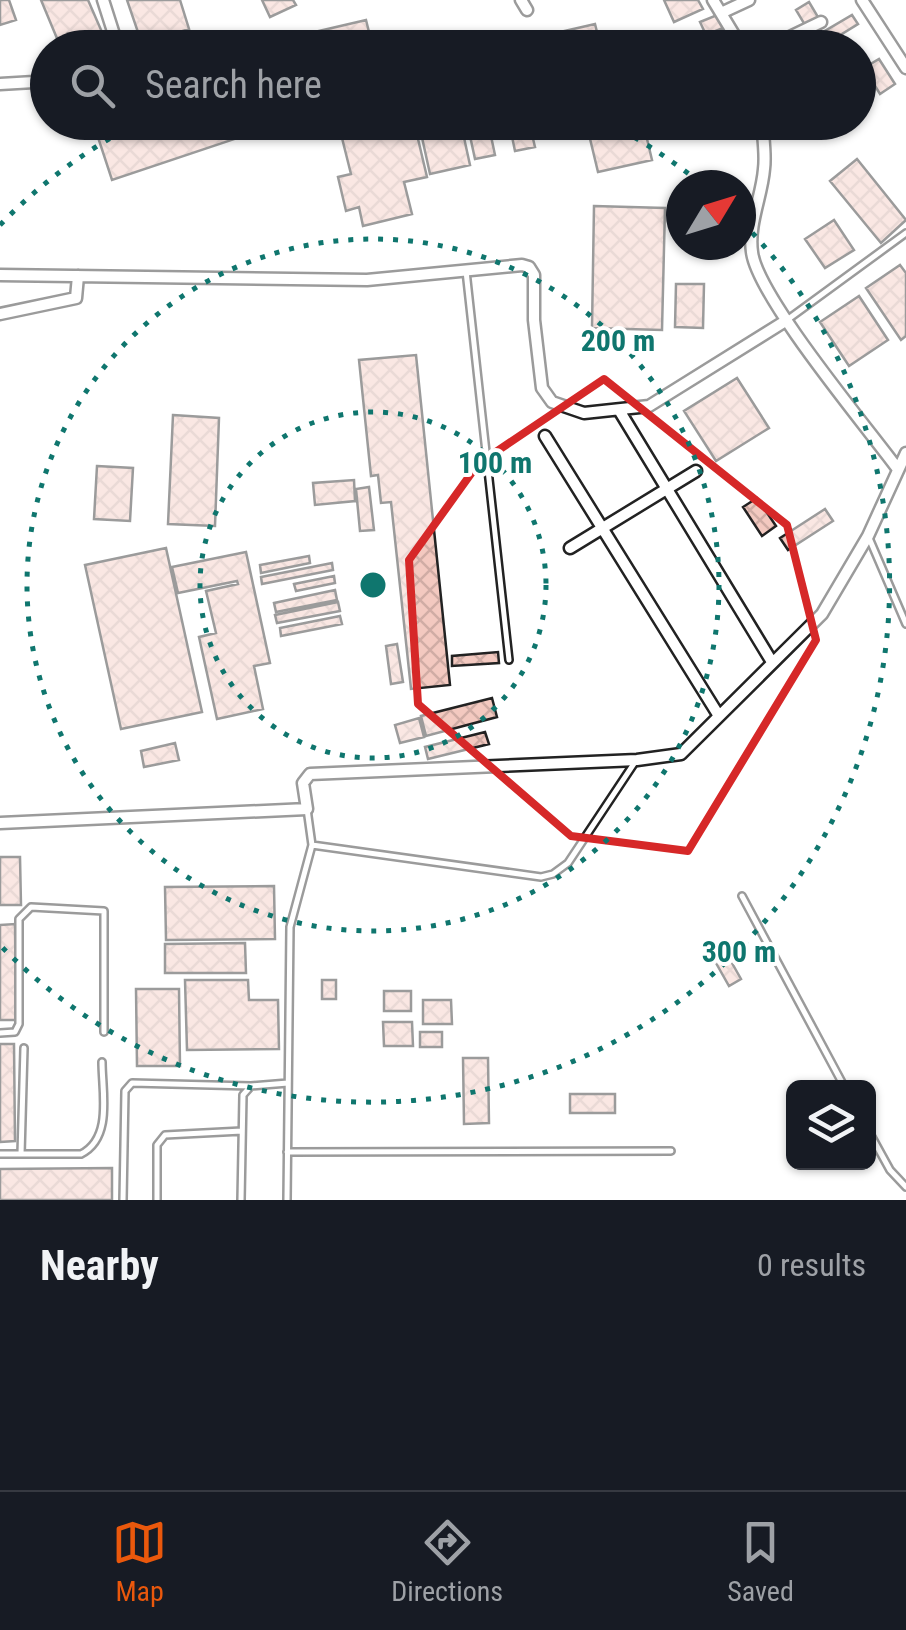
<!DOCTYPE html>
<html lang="en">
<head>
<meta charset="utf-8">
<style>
	:root { --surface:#171b24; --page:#242831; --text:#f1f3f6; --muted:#9ea1a6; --line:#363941; --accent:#ea580c }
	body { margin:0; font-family:"Roboto Condensed",sans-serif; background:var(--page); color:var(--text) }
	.controls { position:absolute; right:30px; bottom:30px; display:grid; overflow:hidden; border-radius:15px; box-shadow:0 2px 8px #0004 }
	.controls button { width:90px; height:90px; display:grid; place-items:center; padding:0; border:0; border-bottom:2px solid var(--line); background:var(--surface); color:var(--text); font:50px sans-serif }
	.compass { position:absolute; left:666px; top:170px; width:90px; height:90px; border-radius:50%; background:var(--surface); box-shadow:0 2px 8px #0004; rotate:52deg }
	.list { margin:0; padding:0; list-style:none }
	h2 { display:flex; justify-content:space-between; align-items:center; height:130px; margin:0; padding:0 40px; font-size:42px }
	h2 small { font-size:32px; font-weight:400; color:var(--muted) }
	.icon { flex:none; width:55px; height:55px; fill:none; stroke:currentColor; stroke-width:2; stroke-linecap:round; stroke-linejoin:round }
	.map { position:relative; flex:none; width:906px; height:1200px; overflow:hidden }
	.search { position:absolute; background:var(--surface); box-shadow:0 2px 8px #0004; left:30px; right:30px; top:30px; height:110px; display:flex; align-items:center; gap:25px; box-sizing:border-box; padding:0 35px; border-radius:55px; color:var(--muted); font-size:38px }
	.sheet { height:290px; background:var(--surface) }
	nav { display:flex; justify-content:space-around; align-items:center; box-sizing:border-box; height:140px; border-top:2px solid var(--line); background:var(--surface); font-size:28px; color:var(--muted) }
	nav a { display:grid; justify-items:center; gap:5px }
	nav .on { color:var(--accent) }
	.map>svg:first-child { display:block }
	.building { fill:url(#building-cross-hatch); stroke:#222; stroke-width:2.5 }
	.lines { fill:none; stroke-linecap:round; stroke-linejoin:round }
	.service-casing { stroke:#222; stroke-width:10 }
	.minor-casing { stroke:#222; stroke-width:15 }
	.service { stroke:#fff; stroke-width:5 }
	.minor { stroke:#fff; stroke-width:10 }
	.marked { fill:none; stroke:#d62828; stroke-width:8; stroke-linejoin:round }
	.ring { fill:none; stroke:#0f766e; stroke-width:5; stroke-dasharray:5 10 }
	.centre { fill:#0f766e; stroke:#fff; stroke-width:5 }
	.ring-label { font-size:30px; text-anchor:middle; font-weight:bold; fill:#0f766e; stroke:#fff; stroke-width:8; stroke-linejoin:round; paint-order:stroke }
</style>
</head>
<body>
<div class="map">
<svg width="906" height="1200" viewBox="0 0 906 1200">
	<defs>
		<pattern id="building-cross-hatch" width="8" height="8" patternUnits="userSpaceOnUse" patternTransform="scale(2.5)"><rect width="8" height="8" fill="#f3c9c0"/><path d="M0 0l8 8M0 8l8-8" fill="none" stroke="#d0aca5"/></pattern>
	</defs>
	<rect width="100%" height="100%" fill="#fff"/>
	<path class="building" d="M0 0H9L16 20 0 25Z
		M41 0H88L105 39 85 48H61Z
		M127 0H180L189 29 142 44Z
		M262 0H293L296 5 270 17Z
		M664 0H698L703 9 674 22Z
		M809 2 818 17 805 25 796 10Z
		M717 15 723 28 706 35 700 22Z
		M852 15 858 24 824 45 818 35Z
		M366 20 373 48H323L319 31Z
		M595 24 601 48H560L556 33Z
		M726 29 734 46 712 48 707 37Z
		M513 36 516 48H457Z
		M879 59 895 84 880 94 864 68Z
		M93 122H285L112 180Z
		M338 122H414L427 177 404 182 412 214 363 226 359 207 346 211 338 177 351 174Z
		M467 122H488L495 155 475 159Z
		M509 122H529L535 147 515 151Z
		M586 122H643L652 160 598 172Z
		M461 124 470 165 430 174 421 133Z
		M857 159 906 220 881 243 830 181Z
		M594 206 665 208 662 330 592 328Z
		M834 220 854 250 825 268 805 239Z
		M900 265 906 273V336L901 340 866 288Z
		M676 284H704L703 328 675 327Z
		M859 296 888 340 849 366 820 322Z
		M416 355 450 685 411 689 391 502 381 503 378 475 371 476 359 360Z
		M737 378 769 428 716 461 684 411Z
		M173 415 219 418 215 526 168 524Z
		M97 466 133 468 130 521 94 519Z
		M354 480 355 501 315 505 313 483Z
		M369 487 374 530 360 531 356 489Z
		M757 498 776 526 762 536 743 507Z
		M825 509 833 521 788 550 780 538Z
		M166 548 202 712 121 729 85 565Z
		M246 552 270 663 254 666 263 709 217 719 199 637 216 633 206 591 238 584 237 581 178 593 172 567Z
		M309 556 310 563 261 573 260 565Z
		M332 563 333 570 262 584 261 577Z
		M334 576 335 583 296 591 294 584Z
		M335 590 337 600 276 612 274 603Z
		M338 602 340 611 277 623 275 615Z
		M340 616 342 624 281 636 280 628Z
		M397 644 403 682 391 684 386 646Z
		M498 652 499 663 452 666V656Z
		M492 698 497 717 426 736 421 716Z
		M419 718 424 737 400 743 395 725Z
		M485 732 489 744 428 759 425 747Z
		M175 743 179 760 144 767 141 751Z
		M0 857H20L21 905H0Z
		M274 886 275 939 166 940 165 887Z
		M15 924 16 1020H0V925Z
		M245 943 246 973H165V944Z
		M728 956 741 979 729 986 716 963Z
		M185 980H248L249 1000H278L279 1049 187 1050Z
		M322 980H336V999H322Z
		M136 989H179L180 1066H137Z
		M384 991H411V1011H384Z
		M423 1000H451L452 1024H423Z
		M383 1022H412L413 1046H384Z
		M420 1032H442V1047H420Z
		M0 1044H14L15 1141 0 1142Z
		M463 1058H488L489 1123 464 1124Z
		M570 1094H615V1113H570Z
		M112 1168V1200H0V1169Z"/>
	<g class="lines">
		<g class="service-casing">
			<path id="service" d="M466 271 509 660
				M787 320 906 233
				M869 538 906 624
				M312 845 541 877 553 874 568 863 635 762
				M742 896 845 1088
				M0 1033 15 1032 19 1024V919L31 907 104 911V1032
				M868 1130 890 1170 906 1187
				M287 1152 671 1151
				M0 1154H81C113 1138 102 1092 102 1062
				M21 1154 24 1048
				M123 1200 125 1091 132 1083 251 1086
				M157 1200V1145L165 1135 242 1131
				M241 1200 243 1095 251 1086 288 1083
				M287 1200 290 927 312 845 307 809"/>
		</g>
		<g class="minor-casing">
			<path id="minor" d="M103 0 118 47
				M521 0 527 10
				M713 0 742 48
				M862 0 906 68
				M721 13 749 0
				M767 48 821 22
				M0 84 34 82
				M762 122C763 137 766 154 764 169 762 196 748 224 752 252 757 296 866 426 897 468
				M0 275 367 280 522 265 529 267 534 275V320L542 388 552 402 584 413 649 406 787 320
				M0 314 76 298 78 276
				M619 410 772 662
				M545 436 719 716
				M570 548 696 471
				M0 823 307 809 303 783 310 774 637 760 681 754 822 614 868 536 906 453"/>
		</g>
		<use href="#service" class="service"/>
		<use href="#minor" class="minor"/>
	</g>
	<path d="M0 0H906V1200H0ZM604 379 787 525 816 640 688 851 571 836 418 704 409 560 478 464Z" fill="#fff" fill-opacity=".55" fill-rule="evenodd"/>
	<path class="marked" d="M604 379 787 525 816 640 688 851 571 836 418 704 409 560 478 464Z"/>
	<g class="ring">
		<circle cx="373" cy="585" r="173"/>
		<circle cx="373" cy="585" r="346"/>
		<path d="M0 225A518 518 0 0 1 138 123M608 123A518 518 0 0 1 699 182M742 222A518 518 0 1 1 0 945"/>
	</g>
	<circle cx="373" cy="585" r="15" class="centre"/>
	<g class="ring-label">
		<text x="618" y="351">200 m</text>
		<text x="495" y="473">100 m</text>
		<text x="739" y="962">300 m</text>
	</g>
</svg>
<div class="controls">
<button><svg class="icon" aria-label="layers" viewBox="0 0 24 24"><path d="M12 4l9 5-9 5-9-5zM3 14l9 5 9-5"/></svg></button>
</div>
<svg class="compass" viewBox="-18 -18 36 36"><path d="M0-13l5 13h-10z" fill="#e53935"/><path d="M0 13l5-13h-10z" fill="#9ea1a6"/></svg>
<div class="search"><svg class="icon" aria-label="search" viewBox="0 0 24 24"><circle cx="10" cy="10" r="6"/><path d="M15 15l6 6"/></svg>Search here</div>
</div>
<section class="sheet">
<h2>Nearby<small>0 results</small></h2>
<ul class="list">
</ul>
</section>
<nav>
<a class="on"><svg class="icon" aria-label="map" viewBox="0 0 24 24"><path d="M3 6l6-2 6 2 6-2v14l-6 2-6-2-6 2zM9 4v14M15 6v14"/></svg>Map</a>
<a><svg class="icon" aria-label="directions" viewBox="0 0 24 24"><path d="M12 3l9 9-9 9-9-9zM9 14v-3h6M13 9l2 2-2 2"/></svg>Directions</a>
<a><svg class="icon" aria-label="saved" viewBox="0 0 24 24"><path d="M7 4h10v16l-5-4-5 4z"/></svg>Saved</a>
</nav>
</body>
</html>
